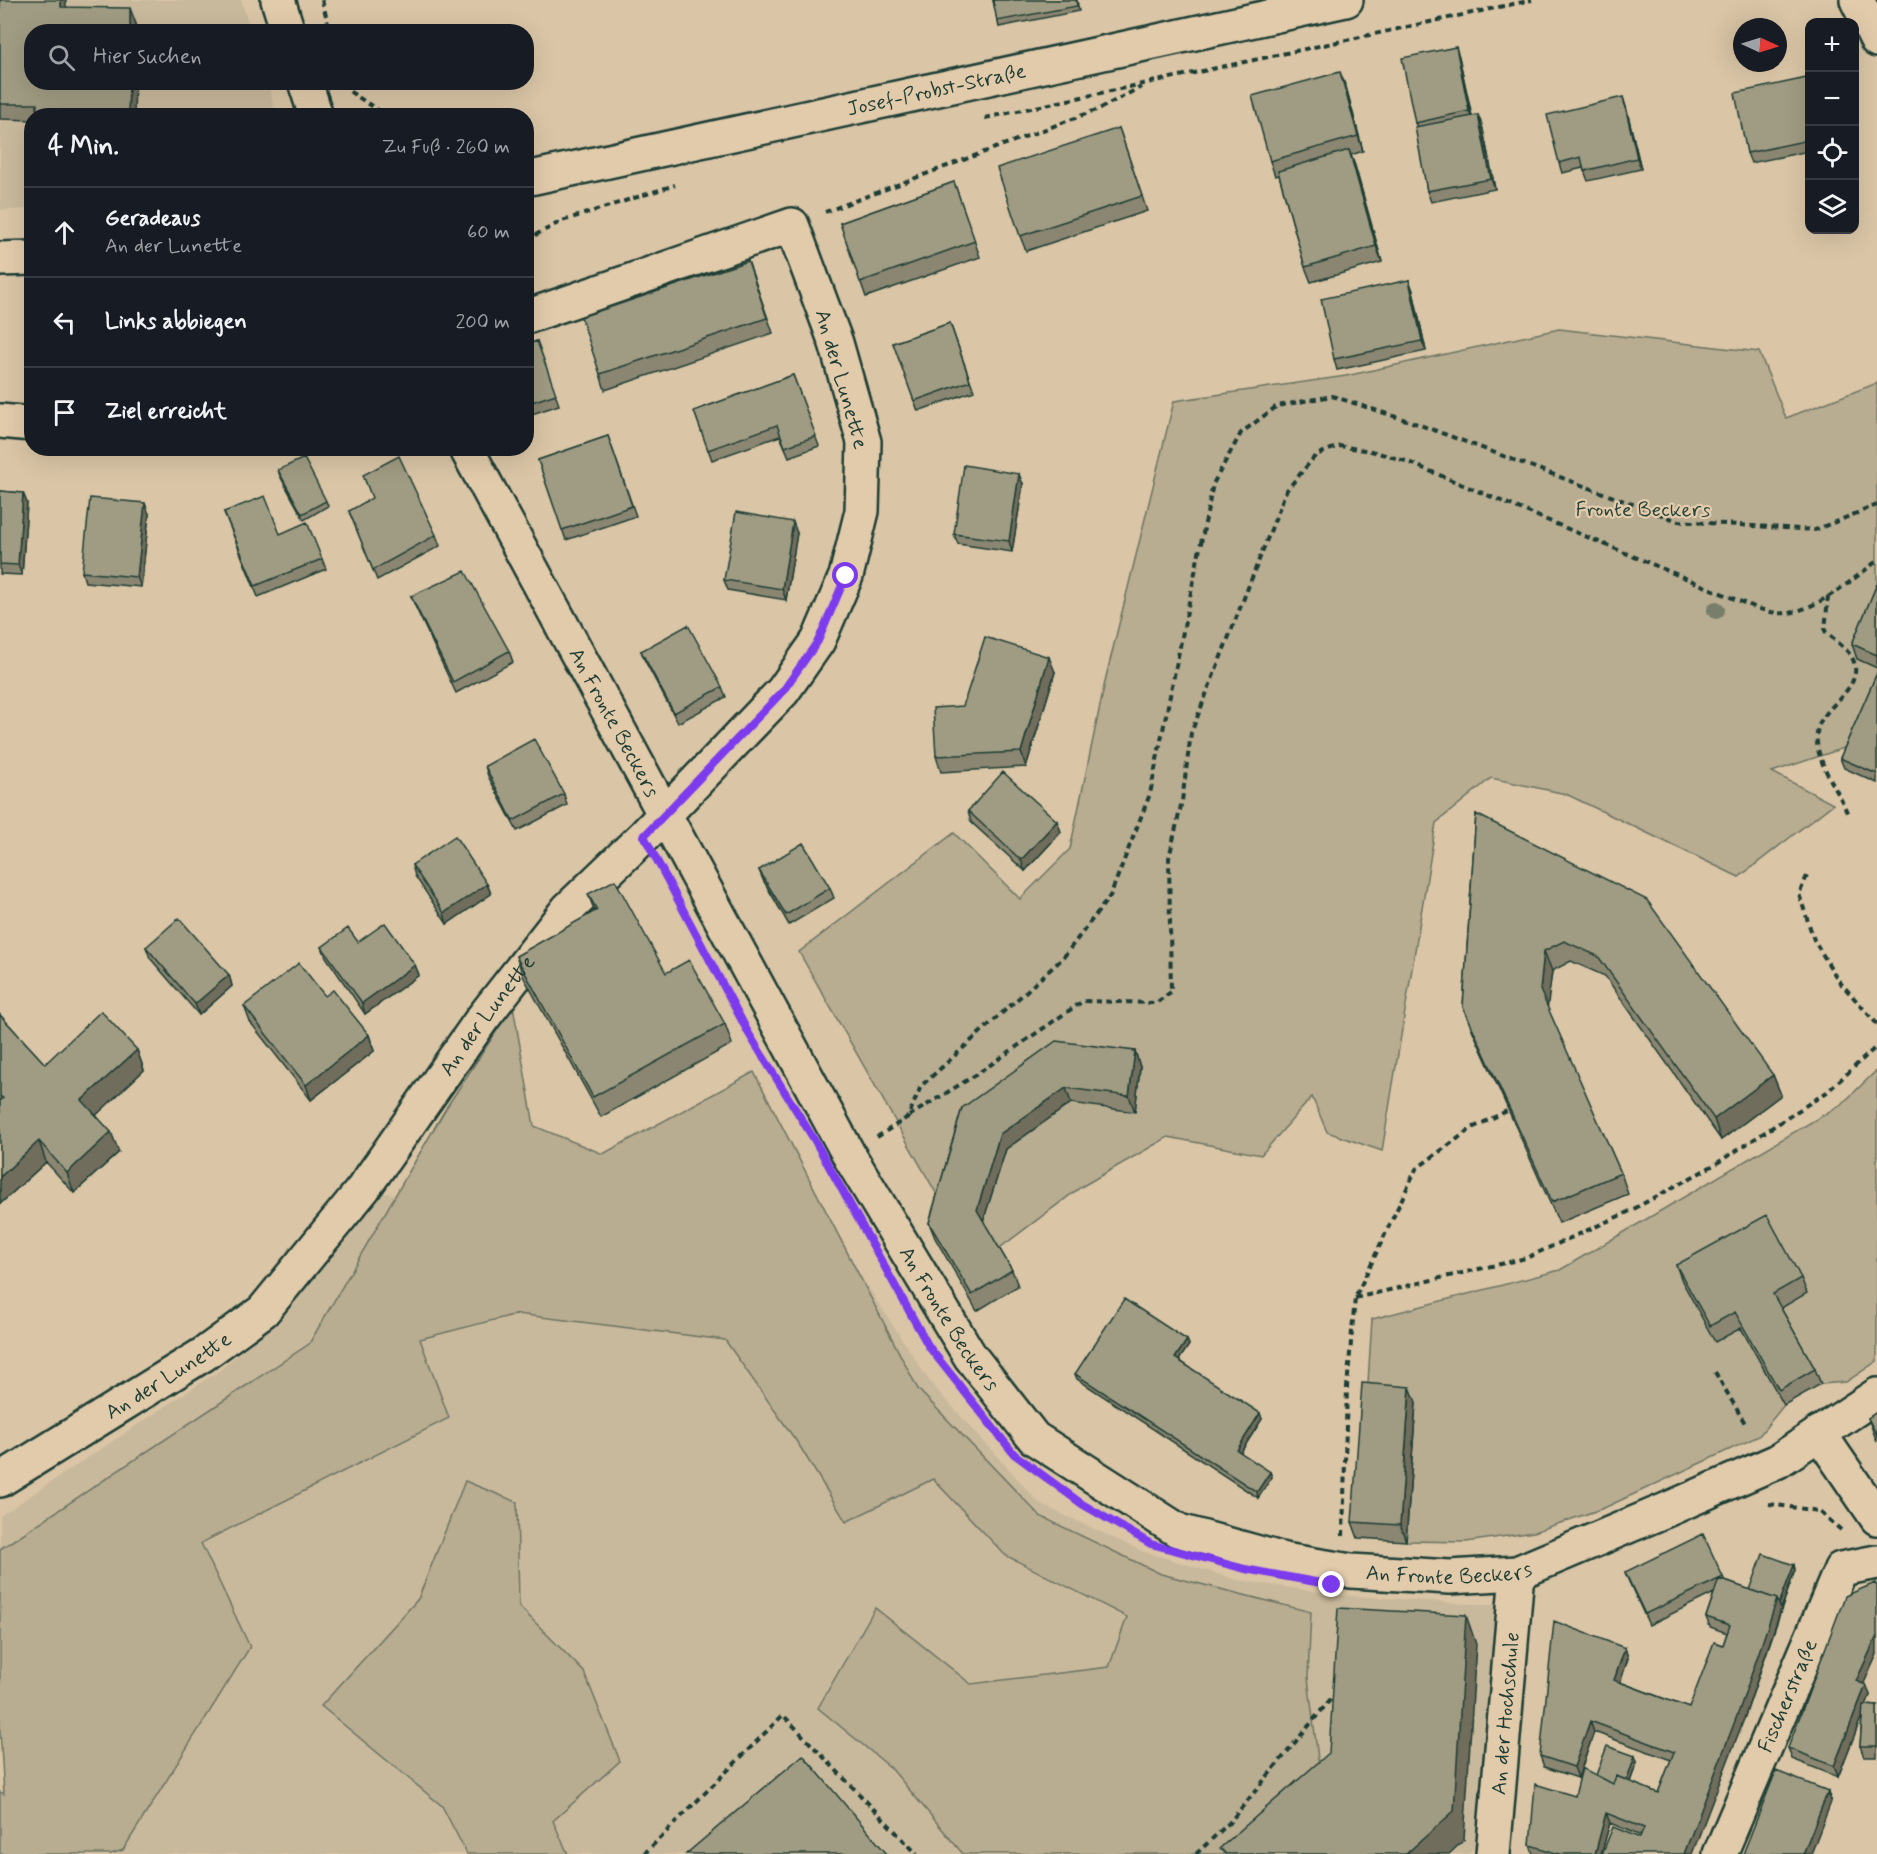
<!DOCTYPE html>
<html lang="de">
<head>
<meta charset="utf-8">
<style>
	:root { --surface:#171b24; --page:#20242c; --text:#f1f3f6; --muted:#9ea1a6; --line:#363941 }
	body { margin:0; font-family:Mynerve,sans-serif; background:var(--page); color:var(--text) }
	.controls { position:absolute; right:18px; top:18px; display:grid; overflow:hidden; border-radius:12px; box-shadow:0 6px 24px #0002 }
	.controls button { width:54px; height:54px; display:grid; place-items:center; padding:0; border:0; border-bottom:2px solid var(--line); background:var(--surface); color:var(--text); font:30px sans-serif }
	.compass { position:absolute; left:1733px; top:18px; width:54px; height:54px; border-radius:50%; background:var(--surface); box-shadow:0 6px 24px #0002; rotate:94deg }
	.stop { position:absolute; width:18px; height:18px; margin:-14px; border:4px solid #7c3aed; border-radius:50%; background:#fff }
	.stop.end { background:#7c3aed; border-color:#fff; box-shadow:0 2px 6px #0008 }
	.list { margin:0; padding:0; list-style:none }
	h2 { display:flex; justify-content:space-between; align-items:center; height:78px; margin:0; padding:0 24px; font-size:26px }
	h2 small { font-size:20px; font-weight:400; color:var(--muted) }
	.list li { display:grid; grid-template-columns:39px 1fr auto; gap:18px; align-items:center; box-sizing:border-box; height:90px; padding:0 24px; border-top:2px solid var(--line) }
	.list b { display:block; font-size:22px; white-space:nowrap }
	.list p { margin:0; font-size:20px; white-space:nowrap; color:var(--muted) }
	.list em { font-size:20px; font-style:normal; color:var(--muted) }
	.icon { flex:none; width:33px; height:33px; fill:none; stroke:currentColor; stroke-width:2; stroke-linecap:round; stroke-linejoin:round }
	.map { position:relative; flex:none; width:1877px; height:1854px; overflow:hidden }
	.search { position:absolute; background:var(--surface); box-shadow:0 6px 24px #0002; left:24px; top:24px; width:510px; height:66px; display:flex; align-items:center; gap:15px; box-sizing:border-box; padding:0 21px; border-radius:24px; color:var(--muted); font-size:22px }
	.panel { position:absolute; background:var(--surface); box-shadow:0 6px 24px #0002; left:24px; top:108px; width:510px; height:348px; border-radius:24px }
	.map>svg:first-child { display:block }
	.built { fill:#c9b99c }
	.green { fill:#b8ac91; stroke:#6c7462; stroke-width:1.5 }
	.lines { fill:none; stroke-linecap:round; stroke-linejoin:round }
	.minor-casing { stroke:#1f3d34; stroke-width:38 }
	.secondary-casing { stroke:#1f3d34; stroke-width:38 }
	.path { stroke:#1f3d34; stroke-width:4; stroke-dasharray:6 4.5; stroke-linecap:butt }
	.minor { stroke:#e2cbab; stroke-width:33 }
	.secondary { stroke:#e2cbab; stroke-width:33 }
	.tree { fill:#787e6a }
	.wall { fill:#8a8671; stroke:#1f3d34; stroke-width:1.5 }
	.shaded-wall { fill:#706d5c; stroke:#1f3d34; stroke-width:1.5 }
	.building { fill:#a09c83; stroke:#1f3d34; stroke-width:1.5 }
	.route { stroke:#7c3aed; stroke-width:8 }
	.labels { text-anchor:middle; stroke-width:4.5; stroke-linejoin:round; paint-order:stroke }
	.street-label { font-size:21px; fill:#1f3d34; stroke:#e2cbab }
	.park-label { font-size:21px; fill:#274339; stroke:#e2cbab }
</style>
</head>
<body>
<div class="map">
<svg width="1877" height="1854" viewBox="0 0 1877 1854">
	<rect width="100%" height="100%" fill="#dac5a6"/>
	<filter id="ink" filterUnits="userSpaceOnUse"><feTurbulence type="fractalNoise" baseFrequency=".0167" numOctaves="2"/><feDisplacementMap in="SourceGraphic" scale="12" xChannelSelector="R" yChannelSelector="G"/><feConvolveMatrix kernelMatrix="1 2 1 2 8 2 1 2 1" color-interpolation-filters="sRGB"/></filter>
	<g filter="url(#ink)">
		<path class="built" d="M0 0H241L251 31 32 32V82L268 83 276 115 32 116 31 209 0 210Z
			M384 1193 846 1253 930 1382 1040 1504 1142 1551 1238 1580 1338 1595 1504 1606 1485 1836 1468 1854H60L0 1737V1516L220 1370 280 1318Z"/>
		<path class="green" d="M1559 329 1759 352 1786 418 1877 383V737L1772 772 1833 804 1739 877 1566 794 1491 778 1436 823 1382 1151 1327 1132 1312 1097 1261 1155 1168 1137 1081 1187 977 1265 799 952 954 833 1020 899 1070 849 1106 677 1174 401 1346 376Z
			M513 1006 534 1126 603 1154 754 1072 918 1389 1040 1516 1161 1574 1311 1612 1308 1678 1320 1775 1243 1854H963L891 1768 818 1708 875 1608 971 1684 1109 1667 1127 1617 1005 1555 933 1479 846 1522 799 1445 725 1340 517 1314 420 1339 449 1418 201 1543 250 1647 123 1850 111 1854H0V1792L4 1794 0 1731V1549L309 1344 446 1108Z
			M1877 1070V1361L1846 1382 1821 1384 1778 1309 1741 1328 1784 1405 1759 1436 1604 1508 1534 1532 1466 1542 1406 1541 1367 1399 1372 1319 1560 1270 1842 1104Z
			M465 1481 517 1502 519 1606 584 1672 620 1761 553 1821 568 1854H467L442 1806 321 1706 418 1599Z"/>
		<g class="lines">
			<g class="minor-casing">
				<g id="minor">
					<path d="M278 0 288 32"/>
					<path d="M1857 0 1877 40"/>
					<path d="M305 82 316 116"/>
					<path d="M0 421 32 424"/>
					<path id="s1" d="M466 448 850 1157 970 1356 1034 1438 1179 1531 1284 1560 1351 1571 1450 1577 1517 1573 1666 1510 1778 1461 1877 1395"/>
					<path d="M1819 1433 1877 1518"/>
					<path id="s2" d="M0 1480 204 1354 263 1311 363 1189 482 1019 568 909 644 836 783 691 818 641 846 576 862 511 864 442 836 343 792 225 526 317"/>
					<path id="s3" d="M1493 1854 1517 1573"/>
					<path id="s4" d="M1720 1854 1841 1569 1877 1562"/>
				</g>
			</g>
			<g class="secondary-casing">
				<g id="secondary">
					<path id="s5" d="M526 179 1346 0"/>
					<path d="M0 259 32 258"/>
				</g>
			</g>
			<path class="path" d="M322 0 330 32
				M346 82 349 91 387 116
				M985 118 1532 0
				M825 212 1099 109 1141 87
				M526 240 562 221 675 185
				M426 448 430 456
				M1828 596 1825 631C1834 640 1850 650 1854 662 1863 691 1819 707 1817 733 1814 761 1838 788 1848 815
				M1807 876 1799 894 1814 940 1838 980 1877 1024
				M909 1116 977 1074 1083 1001 1156 1003 1171 992 1169 858 1182 801 1191 733 1286 491 1316 455 1339 446 1371 451 1406 461 1716 591C1736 599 1756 610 1777 613 1809 617 1852 580 1877 561
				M877 1137 908 1117 921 1086 1062 959 1110 896 1150 794 1213 484 1241 433 1277 406 1332 396 1412 422 1678 521 1815 530 1877 505
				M1355 1298 1526 1258 1628 1212 1714 1165 1827 1092 1877 1046
				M1715 1372 1746 1425
				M1769 1504 1819 1511 1841 1530
				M1343 1536 1347 1387 1355 1298 1416 1169 1472 1128 1509 1110
				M644 1854 783 1715 917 1854
				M1196 1854 1229 1823 1334 1695"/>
			<use href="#minor" class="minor"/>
			<use href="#secondary" class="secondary"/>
		</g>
		<circle class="tree" cx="1716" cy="610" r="9"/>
		<path class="wall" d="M0 0 66 7 136 24V32H32L134 116H32V120L0 119Z
			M993 0H1077L1079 11 999 27Z
			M1459 57 1472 116 1478 115 1482 125 1495 189 1431 202 1427 191 1417 127 1415 123Z
			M1809 85V151L1751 163 1747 153Z
			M1346 87 1363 151 1351 155 1355 166 1382 262 1311 282 1305 267 1279 175 1275 176 1270 161Z
			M1626 107 1641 169 1588 181 1583 168 1562 173 1559 163Z
			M1119 128 1147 211 1026 251 1020 236Z
			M954 182 980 257 866 297 840 223Z
			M748 261 773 333 605 390 600 374Z
			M1409 280 1413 291 1426 351 1337 370 1334 359Z
			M950 323 974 391 918 411 893 343Z
			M537 341 559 405 526 416V345Z
			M793 375 819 446 789 457 780 436 712 460 694 411Z
			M608 436 636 516 566 540 538 460Z
			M278 470 326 501 328 506 304 520 280 476Z
			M1023 484 1012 552 958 544 954 534Z
			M0 491 23 493 27 503 22 575 0 574Z
			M349 511 436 535 440 546 377 580Z
			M224 512 280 534 322 559 326 569 258 597Z
			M149 514 141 587 85 582 82 572Z
			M797 533 786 600 728 590 724 580Z
			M1877 584V668L1857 659 1852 644Z
			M411 596 509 651 513 662 456 693 415 606Z
			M641 651 722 687 726 697 678 723 645 661Z
			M1055 672 1026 767 941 772 936 756 963 706Z
			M1877 673V783L1844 768 1840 758Z
			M485 766 564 794 567 805 517 831 488 776Z
			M968 811 1057 821 1061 832 1025 871 971 822Z
			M1476 814 1773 1075 1781 1095 1721 1140 1605 976 1571 961 1552 971 1547 1008 1621 1173 1628 1194 1559 1223 1471 1027 1463 1007Z
			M412 865 487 884 491 894 447 924 415 876Z
			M759 870 830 888 834 898 789 925 763 880Z
			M588 894 666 973 725 1024 732 1044 601 1117 523 976 516 956 595 912Z
			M358 942 415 965 419 975 365 1014 326 957 322 947Z
			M146 947 229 975 232 986 199 1015 150 958Z
			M325 996 369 1035 374 1051 311 1100 250 1022 244 1006Z
			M0 1015 45 1064 137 1050 144 1070 96 1115 119 1152 74 1193 46 1162 0 1204Z
			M1135 1051 1140 1067 1135 1112 1071 1103 1006 1149 983 1221 1012 1270 1018 1286 977 1311 935 1238 929 1223 962 1108Z
			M1676 1265 1801 1278 1807 1293 1781 1308 1815 1369 1821 1384 1784 1405 1741 1328 1715 1342 1682 1281Z
			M1187 1340 1189 1345 1179 1360 1262 1419 1240 1453 1270 1472 1272 1477 1258 1498 1077 1379 1075 1374Z
			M1416 1402 1406 1541 1358 1538 1352 1522Z
			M1877 1412V1442L1868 1418Z
			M1794 1565 1795 1570 1744 1719 1640 1838 1641 1836 1610 1823 1601 1854H1533L1530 1845 1575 1796 1596 1775 1637 1762 1630 1782 1658 1793 1671 1760 1594 1732 1578 1778 1544 1767 1540 1756 1625 1648 1628 1658 1620 1682 1689 1708 1723 1645 1727 1633 1710 1627 1706 1617 1714 1593 1649 1625 1629 1582 1625 1572 1723 1577 1725 1581 1750 1590Z
			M1877 1654 1863 1684 1870 1695 1866 1705 1877 1706V1757H1864L1860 1746 1862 1715 1838 1777 1792 1759 1788 1748Z"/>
		<path class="shaded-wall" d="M61 0H66V23L61 7Z
			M130 8 136 24V32H130Z
			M1456 47 1459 57 1473 122 1469 111Z
			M1340 72 1346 87 1363 151 1358 136Z
			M129 82H135L134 116H128Z
			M1623 97 1626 107 1641 169 1637 158Z
			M1478 115 1482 125 1495 189 1491 179Z
			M1349 150 1355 166 1382 262 1376 246Z
			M1409 280 1413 291 1426 351 1422 341Z
			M1019 474 1023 484 1012 552 1009 541Z
			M23 493 27 503 22 575 18 565Z
			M145 503 149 514 141 587 137 577Z
			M793 522 797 533 786 600 782 589Z
			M1049 657 1055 672 1026 767 1021 752Z
			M1057 821 1061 832 1025 871 1021 860Z
			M487 884 491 894 447 924 444 913Z
			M1544 951 1552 971 1547 1011 1540 990Z
			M415 965 419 975 365 1014 362 1003Z
			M229 975 232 986 199 1015 195 1004Z
			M369 1035 374 1051 311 1100 306 1085Z
			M137 1050 144 1070 90 1121 82 1100Z
			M1135 1051 1140 1067 1135 1112 1129 1096Z
			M1773 1075 1781 1095 1721 1140 1714 1119Z
			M1066 1088 1071 1103 1006 1149 982 1225 977 1210 1000 1134Z
			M111 1132 119 1152 74 1193 67 1173Z
			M39 1141 46 1162 0 1204V1177Z
			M1187 1340 1189 1345 1177 1363 1175 1358Z
			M1410 1387 1416 1402 1406 1541 1400 1525Z
			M1260 1413 1262 1419 1239 1455 1237 1450Z
			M1270 1472 1272 1477 1258 1498 1257 1492Z
			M1794 1565 1795 1570 1781 1609 1779 1604Z
			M1777 1599 1781 1609 1744 1719 1692 1854H1684Z
			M1466 1615 1476 1644 1464 1840 1449 1854H1406Z
			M1877 1636V1654L1860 1692 1856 1681Z
			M1625 1648 1628 1658 1618 1690 1614 1680Z
			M1866 1685 1870 1695 1838 1777 1834 1766Z
			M1590 1721 1594 1732 1578 1778 1574 1767Z
			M1635 1756 1637 1762 1627 1790 1625 1784Z
			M1828 1791 1831 1802 1811 1854H1803Z
			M1606 1813 1610 1823 1601 1854H1595Z"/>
		<path class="building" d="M0 0H61V7L130 8V32H32V82H129L128 116H37V104H0Z
			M993 0H1076L1077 6 997 21Z
			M1456 47 1469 111 1415 123 1402 58Z
			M1340 72 1358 136 1270 161 1252 96Z
			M1807 78 1809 91V140L1747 153 1735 93Z
			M1623 97 1637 158 1584 171 1581 157 1559 163 1547 115Z
			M1478 115 1491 179 1427 191 1415 127Z
			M1119 128 1142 196 1020 236 997 168Z
			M1349 150 1376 246 1305 267 1278 171Z
			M954 182 975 241 860 282 840 223Z
			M748 261 767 318 600 374 581 317Z
			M1409 280 1422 341 1334 359 1321 299Z
			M950 323 970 381 914 401 893 343Z
			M537 341 556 394 526 404V345Z
			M793 375 816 436 785 447 777 425 708 450 694 411Z
			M608 436 632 506 562 530 538 460Z
			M399 456 436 535 373 570 349 511 372 498 363 475Z
			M304 458 326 501 302 514 278 470Z
			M964 465 1019 474 1009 541 954 534Z
			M0 491 23 493 18 565 0 564Z
			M265 496 280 534 307 522 322 559 255 586 224 512Z
			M90 498 145 503 137 577 82 572Z
			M736 512 793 522 782 589 724 580Z
			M465 571 509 651 453 682 411 596Z
			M1877 584V655L1852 644Z
			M688 625 722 687 674 713 641 651Z
			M985 637 1049 657 1021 752 936 756 933 708 963 706Z
			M1877 673V774L1840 758Z
			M534 739 564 794 513 821 485 766Z
			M1003 772 1057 821 1021 860 968 811Z
			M1476 814 1647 900 1773 1075 1714 1119 1598 956 1564 941 1544 951 1540 990 1621 1173 1552 1202 1463 1007Z
			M455 836 487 884 444 913 412 865Z
			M803 843 830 888 786 915 759 870Z
			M615 880 666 973 689 960 725 1024 593 1097 516 956 597 910 588 894Z
			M179 918 229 975 195 1004 146 947Z
			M385 923 415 965 362 1003 322 947 348 928 358 942Z
			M299 963 325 996 333 990 369 1035 306 1085 244 1006Z
			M101 1011 137 1050 82 1100 111 1132 67 1173 39 1141 0 1177V1101L3 1098 0 1096V1015L45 1064Z
			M1056 1041 1135 1051 1129 1096 1066 1088 1000 1134 977 1210 1012 1270 972 1295 929 1223 962 1108Z
			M1767 1215 1801 1278 1773 1294 1815 1369 1779 1390 1735 1312 1710 1326 1676 1265Z
			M1124 1299 1187 1340 1175 1358 1260 1413 1237 1450 1270 1472 1257 1492 1075 1374Z
			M1362 1383 1410 1387 1400 1525 1352 1522Z
			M1877 1412V1435L1868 1418Z
			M1703 1534 1723 1577 1719 1579 1777 1599 1740 1708 1684 1854H1602L1613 1827 1640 1838 1644 1828 1606 1813 1595 1854H1559L1530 1845 1535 1784 1575 1796 1582 1768 1613 1784 1616 1776 1658 1793 1674 1752 1590 1721 1574 1767 1540 1756 1554 1621 1625 1648 1614 1680 1689 1708 1714 1642 1723 1645 1730 1625 1706 1617 1719 1579 1645 1614 1625 1572Z
			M1763 1554 1794 1565 1779 1604 1777 1599 1750 1590Z
			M1875 1583 1877 1586V1636L1856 1681 1866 1685 1834 1766 1788 1748 1845 1596Z
			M1338 1608 1466 1615 1454 1811 1406 1854H1226L1220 1848 1329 1753Z
			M1863 1705 1877 1706V1746H1860Z
			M1607 1746 1635 1756 1627 1780 1616 1776 1613 1784 1596 1775Z
			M803 1755 887 1854H686Z
			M1776 1771 1828 1791 1803 1854H1743Z"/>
	</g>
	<g class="lines" filter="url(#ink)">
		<path class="route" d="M846 576 818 641 783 691 644 836 749 1034 815 1141 929 1347 1014 1454 1082 1504 1151 1544 1245 1569 1332 1585"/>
	</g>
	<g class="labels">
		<g class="street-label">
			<text dy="7" stroke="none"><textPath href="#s5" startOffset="420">Josef-Probst-Straße</textPath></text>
			<text transform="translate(842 379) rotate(74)" y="7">An der Lunette</text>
			<text dy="7" stroke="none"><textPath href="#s1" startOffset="312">An Fronte Beckers</textPath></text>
			<text dy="7" stroke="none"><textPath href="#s2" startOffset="684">An der Lunette</textPath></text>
			<text dy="7" stroke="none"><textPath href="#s1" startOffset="996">An Fronte Beckers</textPath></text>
			<text dy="7" stroke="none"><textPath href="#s2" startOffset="198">An der Lunette</textPath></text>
			<text dy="7" stroke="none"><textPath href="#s1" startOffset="1590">An Fronte Beckers</textPath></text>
			<text dy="7" stroke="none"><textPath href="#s4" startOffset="172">Fischerstraße</textPath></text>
			<text dy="7" stroke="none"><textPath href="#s3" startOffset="141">An der Hochschule</textPath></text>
		</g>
		<g class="park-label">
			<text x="1643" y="516">Fronte Beckers</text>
		</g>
	</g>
</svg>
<div class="controls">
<button>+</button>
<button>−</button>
<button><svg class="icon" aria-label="locate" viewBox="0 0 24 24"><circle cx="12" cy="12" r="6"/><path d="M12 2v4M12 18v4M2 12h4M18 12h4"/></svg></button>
<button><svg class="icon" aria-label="layers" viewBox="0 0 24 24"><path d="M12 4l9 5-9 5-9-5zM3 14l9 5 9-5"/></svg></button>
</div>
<svg class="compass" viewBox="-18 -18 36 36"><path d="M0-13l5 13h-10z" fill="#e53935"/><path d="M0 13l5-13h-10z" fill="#9ea1a6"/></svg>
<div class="stop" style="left:846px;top:576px"></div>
<div class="stop end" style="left:1332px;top:1585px"></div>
<div class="search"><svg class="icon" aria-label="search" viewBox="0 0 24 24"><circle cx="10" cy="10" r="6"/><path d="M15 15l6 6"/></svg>Hier suchen</div>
<section class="panel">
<h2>4 Min.<small>Zu Fuß · 260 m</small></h2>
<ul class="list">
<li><svg class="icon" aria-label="ahead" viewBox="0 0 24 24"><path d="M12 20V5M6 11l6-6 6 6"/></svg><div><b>Geradeaus</b><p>An der Lunette</p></div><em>60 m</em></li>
<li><svg class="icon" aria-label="left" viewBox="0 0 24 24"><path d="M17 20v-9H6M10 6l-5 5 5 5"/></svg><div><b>Links abbiegen</b></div><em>200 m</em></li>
<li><svg class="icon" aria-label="arrive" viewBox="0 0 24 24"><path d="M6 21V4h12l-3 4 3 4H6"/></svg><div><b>Ziel erreicht</b></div></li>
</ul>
</section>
</div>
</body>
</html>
